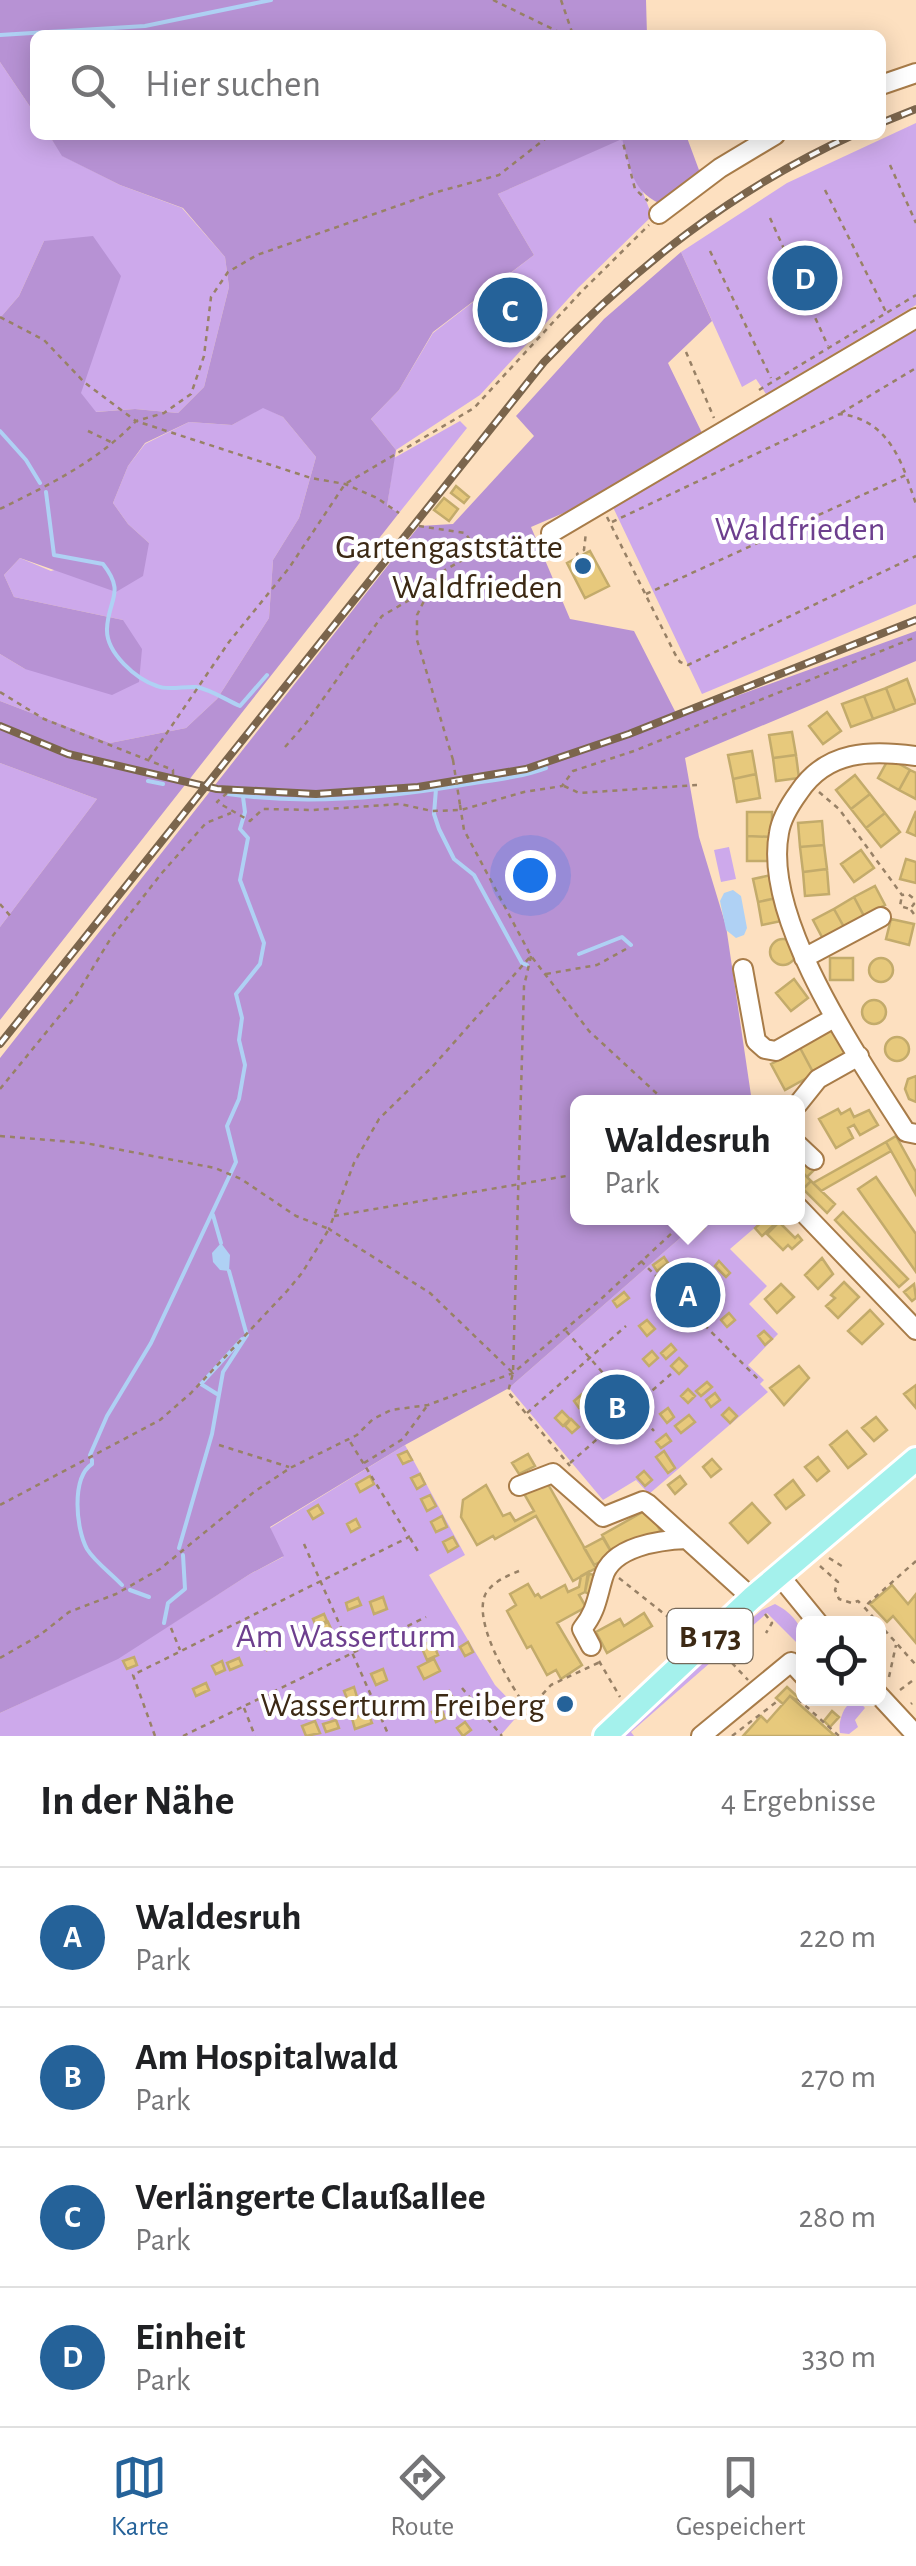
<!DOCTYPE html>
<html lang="de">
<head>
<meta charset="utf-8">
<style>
	:root { --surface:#fff; --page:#f2f2f2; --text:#202124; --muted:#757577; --line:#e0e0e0; --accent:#256299 }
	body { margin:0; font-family:"Alegreya Sans",sans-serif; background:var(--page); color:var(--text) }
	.controls { position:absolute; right:30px; bottom:30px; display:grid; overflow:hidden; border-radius:15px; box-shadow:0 5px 25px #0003 }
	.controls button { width:90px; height:90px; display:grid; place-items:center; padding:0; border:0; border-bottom:2px solid var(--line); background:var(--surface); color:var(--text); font:50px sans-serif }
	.you { position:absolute; left:530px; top:875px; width:35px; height:35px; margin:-25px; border:8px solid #fff; border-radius:50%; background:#1a73e8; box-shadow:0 0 0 15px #1a73e833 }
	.badge { display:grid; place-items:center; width:65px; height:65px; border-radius:50%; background:var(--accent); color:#fff; font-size:32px; font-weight:700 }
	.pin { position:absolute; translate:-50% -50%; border:5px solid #fff; box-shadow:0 2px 10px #0006 }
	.popup { position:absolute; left:570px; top:1095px; width:235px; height:130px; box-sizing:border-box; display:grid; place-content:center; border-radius:15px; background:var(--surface); filter:drop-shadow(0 2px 8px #0005); font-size:32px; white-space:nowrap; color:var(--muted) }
	.popup b { font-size:38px; color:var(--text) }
	.popup::after { content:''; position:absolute; left:50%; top:100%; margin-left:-20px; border:20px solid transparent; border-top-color:var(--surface) }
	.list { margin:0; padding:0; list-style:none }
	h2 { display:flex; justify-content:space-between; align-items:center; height:130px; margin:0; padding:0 40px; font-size:42px }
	h2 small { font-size:32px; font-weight:400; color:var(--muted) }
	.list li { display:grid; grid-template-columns:65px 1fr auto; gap:30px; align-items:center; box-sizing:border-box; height:140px; padding:0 40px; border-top:2px solid var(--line) }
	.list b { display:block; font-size:38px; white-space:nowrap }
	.list p { margin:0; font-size:32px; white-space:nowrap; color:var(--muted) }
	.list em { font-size:32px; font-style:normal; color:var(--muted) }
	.icon { flex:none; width:55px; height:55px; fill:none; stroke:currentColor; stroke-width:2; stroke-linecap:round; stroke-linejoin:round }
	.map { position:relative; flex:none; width:916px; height:1736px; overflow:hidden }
	.search { position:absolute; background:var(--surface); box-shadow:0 5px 25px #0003; left:30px; right:30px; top:30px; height:110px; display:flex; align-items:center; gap:25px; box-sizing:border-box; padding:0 35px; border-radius:15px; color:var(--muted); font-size:38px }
	.sheet { height:690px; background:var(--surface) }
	nav { display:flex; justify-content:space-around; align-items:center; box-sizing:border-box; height:140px; border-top:2px solid var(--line); background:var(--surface); font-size:28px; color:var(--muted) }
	nav a { display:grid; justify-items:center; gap:5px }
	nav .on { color:var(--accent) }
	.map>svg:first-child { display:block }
	.green { fill:#cda9eb }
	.forest { fill:#b792d4 }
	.water { fill:#afd1f4 }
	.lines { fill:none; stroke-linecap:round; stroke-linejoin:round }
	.stream { stroke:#afd1f4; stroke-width:4 }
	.building { fill:#e7c97c; stroke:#c3ab6b; stroke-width:2.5 }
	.minor-casing { stroke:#a87c49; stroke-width:22 }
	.major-casing { stroke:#fff; stroke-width:28 }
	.path { stroke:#988166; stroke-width:2.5; stroke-dasharray:5 5; stroke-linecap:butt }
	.minor { stroke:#fff; stroke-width:18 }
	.major { stroke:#a4f1ec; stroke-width:22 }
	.rail-casing { stroke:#7b654c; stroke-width:8 }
	.rail { stroke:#fff; stroke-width:4; stroke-dasharray:11; stroke-linecap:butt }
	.path-bridge { stroke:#988166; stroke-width:2.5; stroke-dasharray:5 5; stroke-linecap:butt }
	.poi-dot { fill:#256299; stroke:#fff; stroke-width:4 }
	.labels { text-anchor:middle; stroke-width:8; stroke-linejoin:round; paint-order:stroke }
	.shield { fill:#fff; stroke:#76695a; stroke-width:2.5 }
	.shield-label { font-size:32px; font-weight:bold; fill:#3c2914 }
	.park-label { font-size:35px; fill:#6d3f8e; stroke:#fff }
	.poi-label { font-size:35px; fill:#3c2914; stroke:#fff; text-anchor:end }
</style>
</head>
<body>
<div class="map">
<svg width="916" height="1736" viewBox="0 0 916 1736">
	<rect width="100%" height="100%" fill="#fde0c0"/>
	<path class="green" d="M0 62 35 114V135H49L63 156 120 185 182 208 225 257 229 287 204 387 178 413 135 409 95 412 81 394 44 241 19 296 0 318Z
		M916 123V305L766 394 756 379 742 387 681 252 787 183Z
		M622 138 652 216 578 288 480 395 396 450 371 419 399 390 433 333 534 255 498 194Z
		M916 325V604L702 694 611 503Z
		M263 407 283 417 316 457 299 518 273 560 269 618 217 699 186 728 110 743 0 701V654L25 669 123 620 14 597 4 575 20 558 51 571 149 543 128 524 113 503 128 466 145 444 189 422 232 425Z
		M460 421 467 428 399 513 387 506 394 458Z
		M0 763 97 799 0 927Z
		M729 847 736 879 721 882 714 850Z
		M703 1218H766L730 1249 767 1286 749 1304 778 1334 748 1365 764 1380 760 1384 768 1392 649 1494 636 1480 603 1500 509 1388Z
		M405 1445 465 1555 429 1575 495 1685 521 1712 500 1736H0V1713L118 1658 250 1574 283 1557 270 1528Z
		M775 1604C789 1611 803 1624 803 1641L799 1645 767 1613 631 1732 634 1736H621L732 1635 762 1610Z
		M842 1699H857L865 1708 855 1720 858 1727 849 1734 840 1733C838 1725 842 1711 847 1706Z"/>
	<path class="forest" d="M0 0H646L647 35H35V114L0 62Z
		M49 135H686L699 170 712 163 666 206C631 193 632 171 622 139L498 194 534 255 433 332 399 390 371 419 396 450 387 506 399 513 0 1020V927L97 799 0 763V701L110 743 186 728 217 699 269 618 273 560 299 518 316 457 283 417 263 408 232 425 189 422 145 443 128 466 113 503 128 524 149 543 143 576 116 592 20 558 4 575 14 597 123 620 142 649 139 682 112 695 25 669 0 654V318L19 296 44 241 93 236 121 276 81 393 96 412 135 409 178 413 204 387 229 287 225 257 183 208 120 185 62 156Z
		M681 252 712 321 668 363 702 433 573 509 531 527 570 619 634 631 678 717 916 631V661L685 758 699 837 726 926 752 1102H578V1218H703L509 1388 405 1445 270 1527 284 1556 250 1574 118 1659 0 1713V1058L419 526 453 524 534 436 516 416 604 319Z"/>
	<path class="water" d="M733 890 741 896 747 928 744 935 736 938 726 930 720 901 724 893Z
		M221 1243 230 1255 229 1271 220 1270 213 1262 212 1253Z"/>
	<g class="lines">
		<path class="stream" d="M0 35 145 26 271 0
			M0 431 26 460 40 483
			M46 492 54 555 103 564C126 593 108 599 107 629 106 653 136 679 157 686 168 691 184 686 196 687 210 689 226 700 240 706L267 675
			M148 781 163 784
			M436 789 434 814 439 829 454 859 474 875 522 963 527 965
			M228 794C304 805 386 798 462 785 491 780 519 778 546 768
			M579 954 622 937 631 945
			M213 1215 221 1243
			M229 1271 246 1332
			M217 1394 201 1384 242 1339
			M90 1455 107 1416 151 1343 236 1162 227 1126 239 1099 245 1065 239 1040 242 1018 236 994 260 964 264 943 240 880 248 838 240 829 245 812 243 797
			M92 1460V1464C71 1478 76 1529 87 1549 95 1562 112 1574 122 1585
			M179 1548 212 1434 223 1372 247 1335
			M130 1590 149 1597
			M164 1623 168 1603 185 1589 183 1555"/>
	</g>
	<path class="building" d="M456 486 469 497 464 503 451 493Z
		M444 498 458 509 449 521 434 510Z
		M590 551 609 586 585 598 567 563Z
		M907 679 916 703 895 711 886 688Z
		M886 688 895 711 873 719 864 696Z
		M864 696 873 719 851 727 842 704Z
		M827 712 841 731 823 744 809 726Z
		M792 732 796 755 773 758 769 735Z
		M752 751 756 774 733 779 728 755Z
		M796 755 799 778 776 781 773 758Z
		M889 758 910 770 899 790 878 778Z
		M910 770 916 773V799L899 790Z
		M756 774 760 798 737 802 733 779Z
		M855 775 870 794 851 809 836 790Z
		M870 794 885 813 866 828 851 809Z
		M916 811V836L907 832Z
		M747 812H772V837L747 836Z
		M885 813 900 832 881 847 866 828Z
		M822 821 824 845 800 847 798 823Z
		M747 836 772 837 771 861H747Z
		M824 845 827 869 803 872 800 847Z
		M861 850 874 868 854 882 841 864Z
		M906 859 916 862V883L900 879Z
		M827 869 829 894 805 896 803 872Z
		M776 874 781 897 758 902 753 879Z
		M875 886 885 905 864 916 854 897Z
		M781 897 786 920 762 925 758 902Z
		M854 897 864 916 844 927 834 909Z
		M834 909 844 927 823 939 813 920Z
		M891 919 914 924 909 945 886 939Z
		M770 952a13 13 0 1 1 26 0a13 13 0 1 1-26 0Z
		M869 970a12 12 0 1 1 24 0a12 12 0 1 1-24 0Z
		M830 958H853V980H830Z
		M794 979 808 998 791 1011 776 993Z
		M862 1012a12 12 0 1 1 24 0a12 12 0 1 1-24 0Z
		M831 1025 848 1055 814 1074 798 1044Z
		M885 1049a12 12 0 1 1 24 0a12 12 0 1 1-24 0Z
		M798 1044 814 1074 785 1090 771 1064 783 1058 780 1053Z
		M916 1076V1102L909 1099 905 1089 908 1079Z
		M838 1109 841 1114 850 1109 854 1117 869 1110 878 1125 860 1135 854 1125 848 1128 853 1138 836 1148 819 1119Z
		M896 1136 916 1172V1195L886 1142Z
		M886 1142 891 1151 821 1191 813 1183Z
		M798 1151 816 1168 807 1177 798 1168Z
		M798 1168 811 1181 803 1189 798 1184Z
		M876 1177 916 1234V1272L858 1189Z
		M811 1181 835 1204 827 1213 803 1189Z
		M843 1212 908 1279 899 1287 835 1220Z
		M766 1218 776 1223 762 1236 755 1228Z
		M779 1222 795 1238 798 1235 802 1240 792 1249 788 1245 783 1250 767 1234Z
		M700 1224 704 1228 688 1242 684 1237Z
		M664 1257 668 1263 657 1271 653 1265Z
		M822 1258 833 1274 818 1289 805 1275Z
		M719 1261 730 1273 726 1277 715 1266Z
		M844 1282 859 1297 838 1318 826 1306 835 1298 831 1295Z
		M781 1284 794 1297 777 1313 765 1299Z
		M914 1284 916 1298 912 1301 904 1292Z
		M624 1292 629 1298 617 1307 613 1301Z
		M870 1310 883 1324 862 1344 848 1331Z
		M729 1313 735 1320 727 1327 721 1320Z
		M647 1320 655 1329 647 1336 639 1326Z
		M764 1331 772 1339 765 1345 758 1336Z
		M671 1344 676 1350 666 1359 661 1353Z
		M652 1351 658 1358 649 1366 643 1359Z
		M679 1358 687 1366 679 1374 671 1366Z
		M799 1366 809 1378 784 1405 770 1388Z
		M707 1382 712 1387 701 1396 696 1391Z
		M593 1384 599 1391 591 1398 585 1390Z
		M916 1385V1408L904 1394Z
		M688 1389 695 1396 688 1403 681 1396Z
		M715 1393 720 1400 711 1407 706 1400Z
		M582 1394 588 1401 579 1408 574 1401Z
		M601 1394 609 1401 601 1409 593 1401Z
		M590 1405 597 1412 590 1419 583 1411Z
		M668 1408 674 1417 667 1423 660 1414Z
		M729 1408 737 1416 730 1423 722 1415Z
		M562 1411 570 1419 563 1426 555 1418Z
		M689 1415 695 1422 681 1433 675 1426Z
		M876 1417 887 1430 874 1441 862 1428Z
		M571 1419 579 1427 572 1433 565 1426Z
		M847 1431 866 1454 848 1468 830 1445Z
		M666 1434 671 1441 661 1448 656 1442Z
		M407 1451 412 1460 403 1464 398 1455Z
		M664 1451 675 1468 668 1473 656 1457Z
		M528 1454 535 1466 519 1474 512 1463Z
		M818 1457 829 1471 817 1481 805 1467Z
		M712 1459 721 1469 711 1477 703 1467Z
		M644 1471 652 1480 645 1486 637 1477Z
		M420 1474 425 1484 417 1489 411 1478Z
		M370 1476 374 1484 360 1492 356 1484Z
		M680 1476 686 1484 675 1494 668 1485Z
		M545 1479 596 1568 573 1581 536 1516 495 1539 493 1536 477 1545 461 1517 463 1500 486 1485 503 1516 510 1513 515 1521 534 1511 523 1492Z
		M793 1480 804 1495 786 1509 775 1495Z
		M430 1495 436 1506 427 1511 421 1499Z
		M752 1503 770 1523 748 1543 730 1523Z
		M318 1505 323 1513 313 1519 308 1511Z
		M648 1509 661 1532 615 1558 602 1535Z
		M442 1516 447 1527 436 1532 431 1522Z
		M356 1519 360 1527 351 1532 347 1524Z
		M453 1537 458 1546 448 1552 443 1542Z
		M603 1538 613 1555 594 1565 584 1548Z
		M588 1572 585 1592 579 1595 586 1607 557 1623 582 1665 561 1679 556 1670 547 1675 531 1646 527 1648 507 1611 516 1605 510 1594 528 1584 535 1596 538 1594 541 1598 565 1585 568 1592 579 1587 581 1576Z
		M589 1574 595 1575 599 1583 591 1595 585 1592Z
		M892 1585 908 1604 916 1594V1643L893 1616 887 1622 870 1604Z
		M383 1597 387 1609 374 1614 370 1602Z
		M358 1598 361 1605 348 1610 346 1603Z
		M644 1613 652 1626 607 1653 596 1632 620 1619 624 1626Z
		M324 1614 327 1621 316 1626 313 1619Z
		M328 1622 332 1631 321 1636 317 1628Z
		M275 1638 278 1645 267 1650 264 1642Z
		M432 1641 438 1655 427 1660 421 1646Z
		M468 1642 473 1652 465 1656 460 1647Z
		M134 1657 137 1665 127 1669 123 1661Z
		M239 1658 242 1665 230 1670 227 1663Z
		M434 1659 440 1671 424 1679 418 1667Z
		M222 1661 225 1670 216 1674 212 1666Z
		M383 1669 387 1680 376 1685 371 1674Z
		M206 1683 209 1690 196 1696 193 1689Z
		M354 1687 357 1697 348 1701 344 1691Z
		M787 1687 799 1698 796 1700 790 1696 783 1704 776 1698Z
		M449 1691 454 1700 444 1707 439 1698Z
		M564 1695 575 1704 566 1714 555 1705Z
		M790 1696 835 1736H743L761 1716 767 1722Z
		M441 1708 445 1718 436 1722 432 1712Z
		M832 1711 839 1717 830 1727 824 1721Z
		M368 1713 372 1723 355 1729 352 1718Z
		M336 1720 339 1728 326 1732 323 1724Z
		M315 1721 320 1733 306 1736 302 1726Z
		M465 1722 471 1730 463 1736 457 1728Z"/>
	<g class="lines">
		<g class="minor-casing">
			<path id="minor" d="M881 85 916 73
				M659 214 720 168 775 135
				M551 533 916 318
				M916 756C871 750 827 750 799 792 791 803 781 819 779 833 762 920 861 1061 906 1132L916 1134
				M804 958 881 917
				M743 969 756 1041 765 1049 776 1051 834 1018
				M798 1104 818 1079 859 1056
				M798 1145 814 1160
				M798 1207 916 1330
				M519 1486 553 1473 603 1517 643 1501 648 1504 752 1598
				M779 1575 819 1624
				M591 1646 582 1629C596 1612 597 1598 603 1578 611 1546 661 1540 687 1539
				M878 1694 916 1735
				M701 1736 791 1662 804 1676"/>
		</g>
		<g class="major-casing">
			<path id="major" d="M605 1736 752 1598 916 1459"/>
		</g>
		<path class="path" d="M493 0 565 35
			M561 0 573 35
			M621 135 635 189 648 201
			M890 165 916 223
			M825 190 886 312
			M770 218 828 346
			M710 251 771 378
			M0 317 44 340 84 382 136 421 164 413 191 394 204 356 211 297 228 272 257 255 437 192 499 175 550 135
			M686 352 714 418
			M759 390 916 295
			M841 413 916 368
			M88 431 113 443
			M0 509C49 485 98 461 136 421L311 478 345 484 377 498 399 513
			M607 517 675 654 680 662 688 665 916 556
			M612 522 840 414C876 418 894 443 906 475
			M419 526 465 533 478 551
			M578 557 577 554 584 550 586 532
			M646 594 906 475 916 504
			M0 692 44 719 173 770V778
			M285 747 306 723 382 616 428 589
			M149 759 229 642 289 568 345 484 474 408 581 292 649 225
			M453 760 417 640V615L432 585 445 570 478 551 515 549 537 539
			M564 786 579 793 697 785
			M819 792 839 809 902 895 908 894 913 898 914 904 910 909 900 906 902 895
			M227 793 217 802 250 821 263 809 313 810 400 804 432 811 461 810 524 792 562 786 573 771 634 751 916 637
			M460 805 464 830 531 956 589 1031 666 1102
			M0 904 13 919
			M911 910 916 917
			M531 956 524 986 513 1373 508 1392 570 1466
			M546 974 597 965 626 949
			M0 1089 75 997 111 938 161 874 206 823 231 813
			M0 1136 85 1143 215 1168 241 1179 296 1216 329 1229 302 1273 287 1291 191 1393 160 1420 0 1505
			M334 1216 578 1174
			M641 1261 759 1380
			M566 1331 654 1431
			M512 1372 430 1293 329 1229 354 1163 379 1119 434 1065 530 957
			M527 1413 626 1326
			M219 1445 289 1467
			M364 1463 403 1439 427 1406
			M570 1463 671 1374
			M410 1538 419 1553
			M304 1544 389 1736
			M829 1558 845 1568
			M916 1561 864 1607 916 1665
			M820 1566 838 1582 835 1590 839 1599 852 1603 858 1601 863 1606
			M519 1571C507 1576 494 1581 486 1593 471 1621 511 1686 528 1710L551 1685 600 1662
			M619 1578 687 1632
			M765 1614 772 1623 766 1633
			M171 1628 180 1650
			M0 1658 40 1635 69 1612 116 1594 160 1569 254 1492 290 1468 357 1435 373 1419 391 1410 428 1405 513 1373 600 1300 688 1218
			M599 1661 620 1697
			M732 1663 748 1680
			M889 1677 896 1645
			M462 1688 502 1736
			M900 1690 916 1678
			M798 1699 839 1736
			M911 1704 912 1703
			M244 1708 255 1736
			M155 1736 133 1675 409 1537 349 1440
			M183 1736 426 1617
			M732 1736 779 1700"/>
		<use href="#minor" class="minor"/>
		<use href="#major" class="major"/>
		<g class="rail-casing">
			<path id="rail" d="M881 123 916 109
				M0 726 68 754 217 789 316 794 418 787 526 769 629 734 916 620
				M0 1044 544 362C634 268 733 189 853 135"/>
		</g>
		<use href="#rail" class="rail"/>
		<path class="path-bridge" d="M453 760 460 805"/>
	</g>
	<g class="poi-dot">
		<circle cx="583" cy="566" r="10"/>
		<circle cx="565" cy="1704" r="10"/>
	</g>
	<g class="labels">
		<rect class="shield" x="667.5" y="1609" width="85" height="54" rx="8"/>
		<g class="shield-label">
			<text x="710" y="1647">B 173</text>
		</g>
		<g class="park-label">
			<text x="800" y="540">Waldfrieden</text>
			<text x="346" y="1647">Am Wasserturm</text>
		</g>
		<g class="poi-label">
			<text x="563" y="558">Gartengaststätte<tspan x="563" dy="40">Waldfrieden</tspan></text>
			<text x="545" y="1716">Wasserturm Freiberg</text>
		</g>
	</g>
</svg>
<div class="controls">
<button><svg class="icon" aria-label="locate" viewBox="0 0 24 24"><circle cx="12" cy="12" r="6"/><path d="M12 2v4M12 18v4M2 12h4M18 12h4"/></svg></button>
</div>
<div class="you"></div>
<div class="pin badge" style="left:688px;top:1295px">A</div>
<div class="popup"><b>Waldesruh</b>Park</div>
<div class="pin badge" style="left:617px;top:1407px">B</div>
<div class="pin badge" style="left:510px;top:310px">C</div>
<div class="pin badge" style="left:805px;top:278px">D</div>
<div class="search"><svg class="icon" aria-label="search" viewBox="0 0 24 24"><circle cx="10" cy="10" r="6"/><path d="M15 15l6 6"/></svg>Hier suchen</div>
</div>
<section class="sheet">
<h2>In der Nähe<small>4 Ergebnisse</small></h2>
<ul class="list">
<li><span class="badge">A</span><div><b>Waldesruh</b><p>Park</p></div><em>220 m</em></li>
<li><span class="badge">B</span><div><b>Am Hospitalwald</b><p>Park</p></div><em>270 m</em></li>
<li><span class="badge">C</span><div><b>Verlängerte Claußallee</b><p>Park</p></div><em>280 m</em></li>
<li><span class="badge">D</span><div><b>Einheit</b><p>Park</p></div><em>330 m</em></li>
</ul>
</section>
<nav>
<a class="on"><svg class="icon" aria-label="map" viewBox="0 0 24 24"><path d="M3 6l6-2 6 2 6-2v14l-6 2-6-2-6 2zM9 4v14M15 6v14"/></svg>Karte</a>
<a><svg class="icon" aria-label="directions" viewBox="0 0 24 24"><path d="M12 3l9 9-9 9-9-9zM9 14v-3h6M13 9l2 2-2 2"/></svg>Route</a>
<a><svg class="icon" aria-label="saved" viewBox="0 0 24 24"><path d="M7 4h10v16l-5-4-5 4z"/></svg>Gespeichert</a>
</nav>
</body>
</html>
